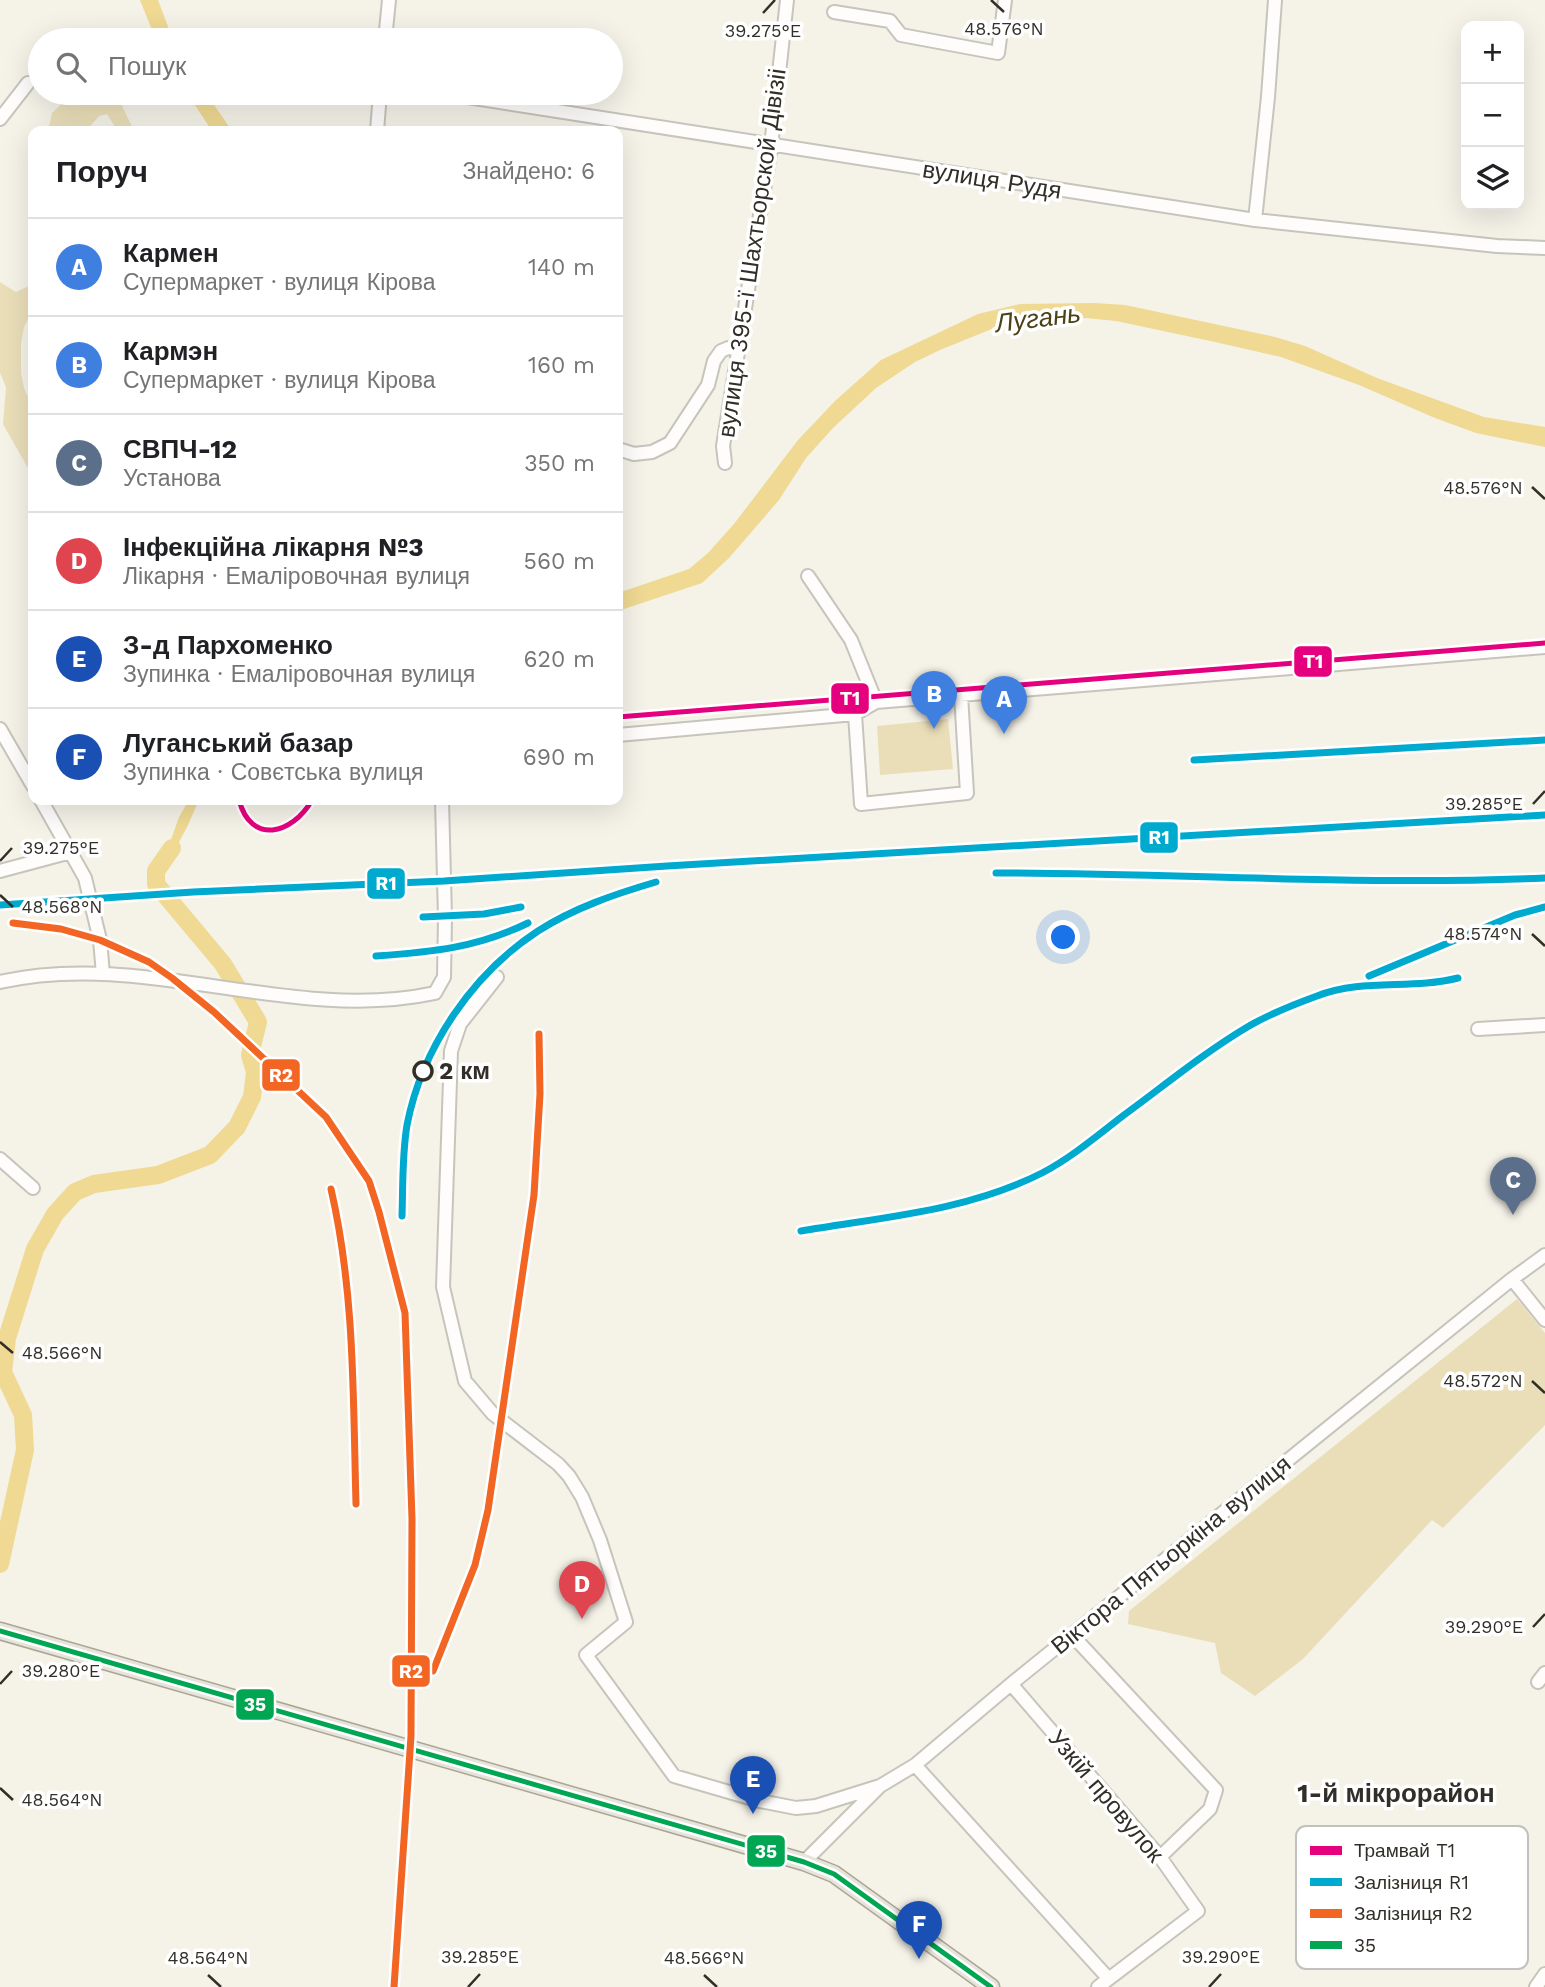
<!DOCTYPE html>
<html lang="uk">
<head>
<meta charset="utf-8">
<style>
	:root { --surface:#fff; --page:#f2f2f2; --text:#202124; --muted:#757577; --line:#e0e0e0; --accent:#0f766e }
	body { margin:0; font-family:"Work Sans",sans-serif; background:var(--page); color:var(--text) }
	.controls { position:absolute; right:21px; top:21px; display:grid; overflow:hidden; border-radius:14px; box-shadow:0 7px 28px #0002 }
	.controls button { width:63px; height:63px; display:grid; place-items:center; padding:0; border:0; border-bottom:2px solid var(--line); background:var(--surface); color:var(--text); font:35px sans-serif }
	.you { position:absolute; left:1064px; top:938px; width:24px; height:24px; margin:-18px; border:5px solid #fff; border-radius:50%; background:#1a73e8; box-shadow:0 0 0 10px #1a73e833 }
	.badge { display:grid; place-items:center; width:46px; height:46px; border-radius:50%; background:var(--accent); color:#fff; font-size:23px; font-weight:700 }
	.pin { position:absolute; translate:-50% -58px; filter:drop-shadow(0 2px 4px #0008) }
	.pin::after { content:''; position:absolute; top:37px; width:24px; height:21px; background:inherit; clip-path:polygon(0 0,100% 0,50% 100%) }
	.list { margin:0; padding:0; list-style:none }
	h2 { display:flex; justify-content:space-between; align-items:center; height:91px; margin:0; padding:0 28px; font-size:30px }
	h2 small { font-size:23px; font-weight:400; color:var(--muted) }
	.list li { display:grid; grid-template-columns:46px 1fr auto; gap:21px; align-items:center; box-sizing:border-box; height:98px; padding:0 28px; border-top:2px solid var(--line) }
	.list b { display:block; font-size:26px; white-space:nowrap }
	.list p { margin:0; font-size:23px; white-space:nowrap; color:var(--muted) }
	.list em { font-size:23px; font-style:normal; color:var(--muted) }
	.icon { flex:none; width:38px; height:38px; fill:none; stroke:currentColor; stroke-width:2; stroke-linecap:round; stroke-linejoin:round }
	.map { position:relative; flex:none; width:1545px; height:1987px; overflow:hidden }
	.search { position:absolute; background:var(--surface); box-shadow:0 7px 28px #0002; left:28px; top:28px; width:595px; height:77px; display:flex; align-items:center; gap:18px; box-sizing:border-box; padding:0 24px; border-radius:38px; color:var(--muted); font-size:26px }
	.panel { position:absolute; background:var(--surface); box-shadow:0 7px 28px #0002; left:28px; top:126px; width:595px; height:679px; border-radius:14px }
	.map>svg:first-child { display:block }
	.green { fill:#eadeb9 }
	.water { fill:#efd993 }
	.lines { fill:none; stroke-linecap:round; stroke-linejoin:round }
	.river { stroke:#efd993; stroke-width:18 }
	.minor-casing { stroke:#c7c4bc; stroke-width:16 }
	.major-casing { stroke:#aba694; stroke-width:19 }
	.minor { stroke:#fefdfc; stroke-width:12 }
	.major { stroke:#e7e4db; stroke-width:16 }
	.bus-1-casing { stroke:#fff; stroke-width:10 }
	.bus-1 { stroke:#00a651; stroke-width:5 }
	.rail-1-casing { stroke:#fff; stroke-width:12 }
	.rail-2-casing { stroke:#fff; stroke-width:12 }
	.rail-1 { stroke:#00a9ce; stroke-width:7 }
	.rail-2 { stroke:#f26522; stroke-width:7 }
	.tram-1-casing { stroke:#fff; stroke-width:10 }
	.tram-1 { stroke:#e5007d; stroke-width:5 }
	.ticks { fill:none; stroke:#312f28; stroke-width:2.5 }
	.stop-dot { fill:#fff; stroke:#312f28; stroke-width:3.5 }
	.labels { text-anchor:middle; stroke-width:7; stroke-linejoin:round; paint-order:stroke }
	.street-label { font-size:24px; fill:#312f28; stroke:#fff }
	.stop-label { font-size:24px; font-weight:bold; fill:#312f28; stroke:#fff; text-anchor:start }
	.water-label { font-size:26px; font-style:italic; fill:#4d4118; stroke:#fff }
	.neighbourhood-label { font-size:26px; font-weight:bold; fill:#312f28; stroke:#fff }
	.key { fill:#fff; stroke:#c1c1be; stroke-width:2 }
	.key-label { font-size:19px; fill:#312f28 }
	.ticks-label { font-size:18px; text-anchor:middle; fill:#312f28; stroke:#fff; stroke-width:7; stroke-linejoin:round; paint-order:stroke }
	.line-badge { stroke:#fff; stroke-width:2.5 }
	.badge-label { font-size:19px; text-anchor:middle; font-weight:bold; fill:#fff }
</style>
</head>
<body>
<div class="map">
<svg width="1545" height="1987" viewBox="0 0 1545 1987">
	<rect width="100%" height="100%" fill="#f5f2e8"/>
	<path class="green" d="M73 93H116L134 131H111L115 127 107 114 99 116 86 131H48L52 113Z
		M0 282 16 292 33 284V309L24 327 21 344V373L24 388 33 408V477L3 424 6 387 0 373Z
		M948 719 953 769 880 775 877 726Z
		M1517 1299 1545 1333V1425L1443 1528 1432 1520 1303 1659 1255 1696 1221 1673 1215 1643 1128 1624 1129 1611Z"/>
	<path class="water" d="M140 0H158L173 40H156Z
		M187 93H206L232 131H212Z
		M1094 303 1125 305 1275 337 1305 346 1377 378 1484 417 1545 427V447L1476 433 1435 418 1359 385 1281 357 1215 342 1116 321 1086 318 999 326 940 350 915 362 876 388 834 427 806 458 779 500 729 558 702 583 618 611V593L689 569 708 553 734 524 798 440 835 401 881 360 978 314 1020 304Z
		M189 800H199L187 827 164 870 158 863 167 851 179 817Z"/>
	<g class="lines">
		<path class="river" d="M0 1564 25 1450 23 1415 3 1372 7 1338 35 1249 55 1214 75 1192 94 1184 158 1175 210 1155 237 1127 252 1097 255 1072 250 1055 258 1022 223 964 156 884V871L172 848"/>
		<g class="minor-casing">
			<path id="minor" d="M834 12 890 21 901 35 998 53 1005 0
				M385 40 389 0
				M442 93 1255 220 1497 246 1545 248
				M0 119 28 83
				M377 131 380 93
				M1255 220 1268 97 1275 0
				M618 449 634 454 652 452 670 443 708 385 714 361 721 351 728 348 738 349
				M725 463 723 446 771 146 787 0
				M808 576 851 640 876 702
				M855 714 861 804 967 793 961 695
				M0 729 33 786
				M618 735 855 714 876 702 1545 647
				M41 800 85 878 100 940 103 974
				M0 871 71 852
				M497 977 460 1024 451 1051 443 1287 465 1381 493 1414 558 1464 569 1476 582 1497 600 1540 626 1622 586 1655 674 1776 760 1801 796 1808 816 1806 880 1786
				M0 982C145 949 291 1024 435 993L444 977 445 918 442 800
				M1478 1029 1545 1025
				M0 1159 33 1188
				M1512 1279 1545 1320
				M1072 1635 1216 1790 1210 1809 1160 1857
				M1538 1682 1545 1673
				M1011 1684 1160 1857 1198 1911 1098 1987
				M915 1765 1108 1978
				M804 1862 880 1786 915 1765 1011 1684 1512 1279 1545 1255
				M1536 1987 1545 1974"/>
		</g>
		<g class="major-casing">
			<path id="major" d="M0 1631 804 1862 834 1874 991 1987"/>
		</g>
		<use href="#minor" class="minor"/>
		<use href="#major" class="major"/>
		<g class="bus-1-casing">
			<path id="bus-1" d="M0 1631 804 1862 834 1874 991 1987"/>
		</g>
		<use href="#bus-1" class="bus-1"/>
		<g class="rail-1-casing">
			<path id="rail-1" d="M1194 760 1545 740
				M996 873C1179 873 1362 886 1545 878
				M0 905 193 892 444 881 667 866 1545 815
				M423 917 484 914 521 907
				M376 956C431 952 477 948 528 923
				M1369 976 1515 915 1545 907
				M402 1216C403 1186 402 1155 407 1125 422 1048 472 974 538 931 574 908 615 894 656 882
				M801 1231C883 1217 967 1211 1042 1173 1071 1158 1098 1135 1124 1115 1165 1085 1205 1052 1249 1026 1270 1014 1295 1004 1317 996 1363 978 1411 990 1458 978"/>
		</g>
		<g class="rail-2-casing">
			<path id="rail-2" d="M13 923 61 929 100 940 149 962 172 978 214 1012 326 1117 369 1181 379 1212 405 1313 412 1519 411 1736 394 1987
				M331 1189C355 1293 353 1398 356 1504
				M433 1671 475 1565 488 1510 534 1195 540 1094 539 1034"/>
		</g>
		<use href="#rail-1" class="rail-1"/>
		<use href="#rail-2" class="rail-2"/>
		<g class="tram-1-casing">
			<path id="tram-1" d="M618 717 1545 643
				M239 800C251 845 292 835 312 800"/>
		</g>
		<use href="#tram-1" class="tram-1"/>
	</g>
	<path class="ticks" d="M991 0 1004 12M763 13 775 0M1532 487 1545 499M1533 804 1545 791M0 861 12 848M0 895 13 907M1532 934 1545 946M0 1342 13 1353M1532 1381 1545 1393M1533 1627 1545 1614M0 1684 12 1671M0 1788 13 1800M208 1975 221 1987M704 1975 717 1987M468 1987 480 1974M1209 1987 1221 1974"/>
	<circle class="stop-dot" cx="423" cy="1071" r="9"/>
	<g class="labels">
		<g class="street-label">
			<text transform="translate(992 180) rotate(9)" y="8">вулиця Рудя</text>
			<text transform="translate(752 253) rotate(-82)" y="8">вулиця 395-ї Шахтьорской Дівізіі</text>
			<text transform="translate(1171 1555) rotate(-39)" y="8">Віктора Пятьоркіна вулиця</text>
			<text transform="translate(1106 1796) rotate(50)" y="8">Узкій провулок</text>
		</g>
		<g class="stop-label">
			<text x="439" y="1079">2 км</text>
		</g>
		<g class="water-label">
			<text transform="translate(1038 318) rotate(-7)" y="9">Лугань</text>
		</g>
		<g class="neighbourhood-label">
			<text x="1396" y="1802">1-й мікрорайон</text>
		</g>
	</g>
	<rect x="1296" y="1826" width="232" height="143" rx="10" class="key"/>
	<rect x="1310" y="1846" width="32" height="9" fill="#e5007d"/>
	<rect x="1310" y="1878" width="32" height="8" fill="#00a9ce"/>
	<rect x="1310" y="1909" width="32" height="9" fill="#f26522"/>
	<rect x="1310" y="1941" width="32" height="8" fill="#00a651"/>
	<g class="key-label">
		<text x="1354" y="1857">Трамвай T1</text>
		<text x="1354" y="1889">Залізниця R1</text>
		<text x="1354" y="1920">Залізниця R2</text>
		<text x="1354" y="1952">35</text>
	</g>
	<g class="ticks-label">
		<text x="1004" y="35">48.576°N</text>
		<text x="763" y="37">39.275°E</text>
		<text x="1483" y="494">48.576°N</text>
		<text x="1484" y="810">39.285°E</text>
		<text x="61" y="854">39.275°E</text>
		<text x="62" y="913">48.568°N</text>
		<text x="1483" y="940">48.574°N</text>
		<text x="62" y="1359">48.566°N</text>
		<text x="1483" y="1387">48.572°N</text>
		<text x="1484" y="1633">39.290°E</text>
		<text x="61" y="1677">39.280°E</text>
		<text x="62" y="1806">48.564°N</text>
		<text x="480" y="1963">39.285°E</text>
		<text x="1221" y="1963">39.290°E</text>
		<text x="208" y="1964">48.564°N</text>
		<text x="704" y="1964">48.566°N</text>
	</g>
	<g class="line-badge">
		<rect x="1293" y="645" width="40" height="33" rx="7" fill="#e5007d"/>
		<rect x="830" y="682" width="40" height="33" rx="7" fill="#e5007d"/>
		<rect x="1139" y="821" width="40" height="33" rx="7" fill="#00a9ce"/>
		<rect x="366" y="867" width="40" height="33" rx="7" fill="#00a9ce"/>
		<rect x="261" y="1058" width="40" height="34" rx="7" fill="#f26522"/>
		<rect x="391" y="1654" width="40" height="34" rx="7" fill="#f26522"/>
		<rect x="235" y="1688" width="40" height="33" rx="7" fill="#00a651"/>
		<rect x="746" y="1834" width="40" height="34" rx="7" fill="#00a651"/>
	</g>
	<g class="badge-label">
		<text x="1313" y="668">T1</text>
		<text x="850" y="705">T1</text>
		<text x="1159" y="844">R1</text>
		<text x="386" y="890">R1</text>
		<text x="281" y="1082">R2</text>
		<text x="411" y="1678">R2</text>
		<text x="255" y="1711">35</text>
		<text x="766" y="1858">35</text>
	</g>
</svg>
<div class="controls">
<button>+</button>
<button>−</button>
<button><svg class="icon" aria-label="layers" viewBox="0 0 24 24"><path d="M12 4l9 5-9 5-9-5zM3 14l9 5 9-5"/></svg></button>
</div>
<div class="you"></div>
<div class="pin badge" style="left:1004px;top:734px;background:#3f7fe0">A</div>
<div class="pin badge" style="left:934px;top:729px;background:#3f7fe0">B</div>
<div class="pin badge" style="left:1513px;top:1215px;background:#5c6f8a">C</div>
<div class="pin badge" style="left:582px;top:1619px;background:#e0444e">D</div>
<div class="pin badge" style="left:753px;top:1814px;background:#1a4fb4">E</div>
<div class="pin badge" style="left:919px;top:1959px;background:#1a4fb4">F</div>
<div class="search"><svg class="icon" aria-label="search" viewBox="0 0 24 24"><circle cx="10" cy="10" r="6"/><path d="M15 15l6 6"/></svg>Пошук</div>
<section class="panel">
<h2>Поруч<small>Знайдено: 6</small></h2>
<ul class="list">
<li><span class="badge" style="background:#3f7fe0">A</span><div><b>Кармен</b><p>Супермаркет · вулиця Кірова</p></div><em>140 m</em></li>
<li><span class="badge" style="background:#3f7fe0">B</span><div><b>Кармэн</b><p>Супермаркет · вулиця Кірова</p></div><em>160 m</em></li>
<li><span class="badge" style="background:#5c6f8a">C</span><div><b>СВПЧ-12</b><p>Установа</p></div><em>350 m</em></li>
<li><span class="badge" style="background:#e0444e">D</span><div><b>Інфекційна лікарня №3</b><p>Лікарня · Емаліровочная вулиця</p></div><em>560 m</em></li>
<li><span class="badge" style="background:#1a4fb4">E</span><div><b>З-д Пархоменко</b><p>Зупинка · Емаліровочная вулиця</p></div><em>620 m</em></li>
<li><span class="badge" style="background:#1a4fb4">F</span><div><b>Луганський базар</b><p>Зупинка · Совєтська вулиця</p></div><em>690 m</em></li>
</ul>
</section>
</div>
</body>
</html>
